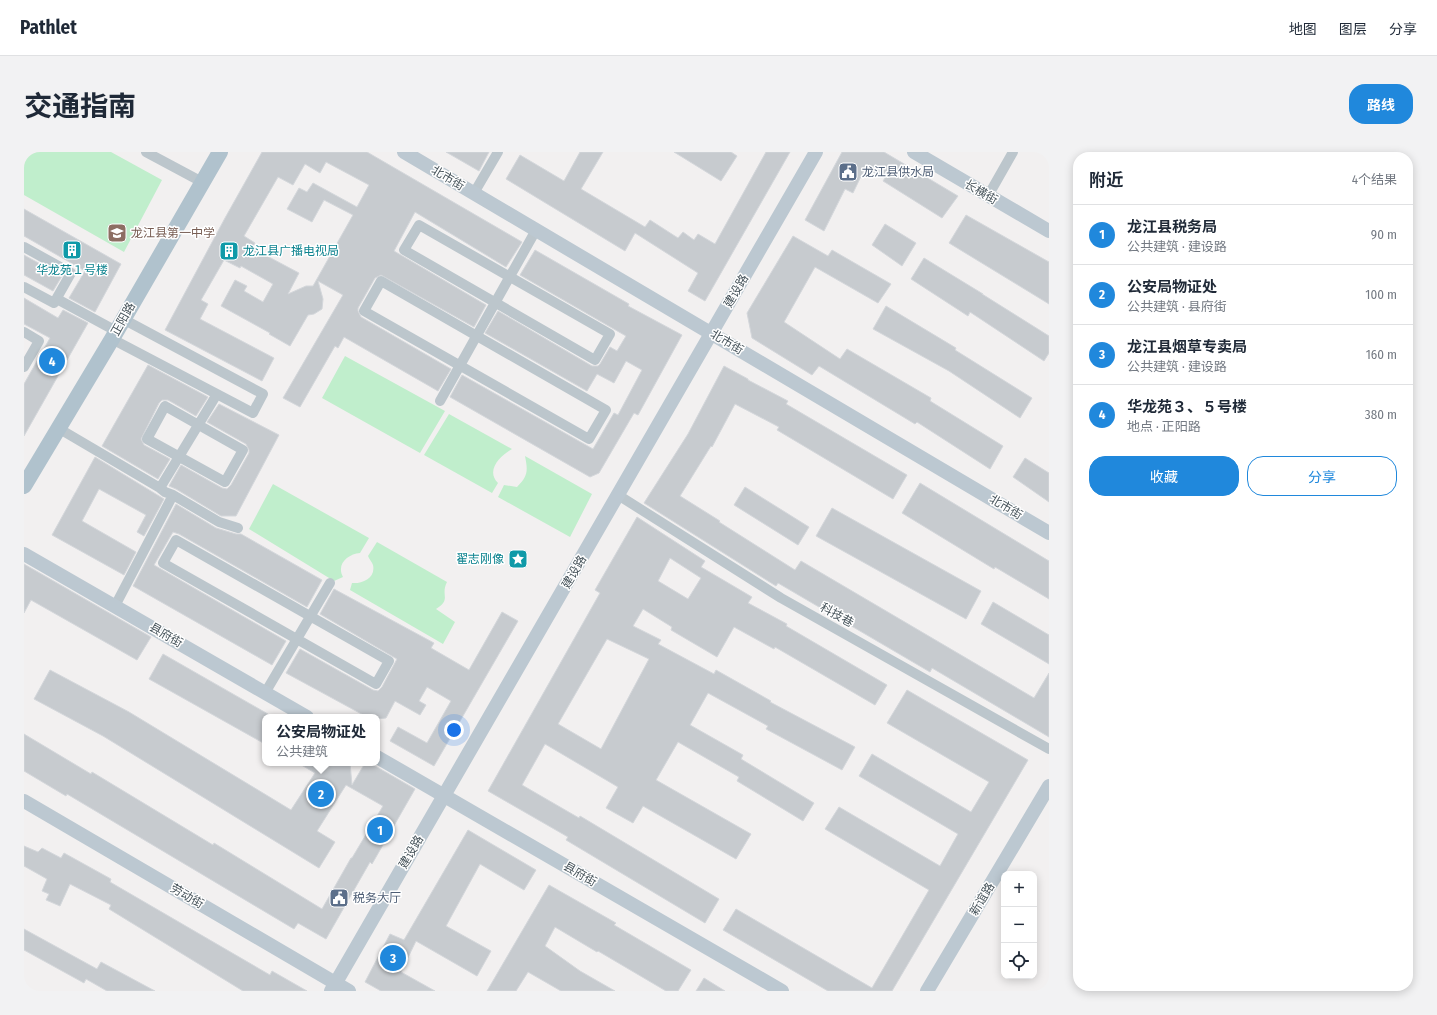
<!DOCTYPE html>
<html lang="zh">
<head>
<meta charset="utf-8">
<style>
	:root { --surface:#fff; --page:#f2f2f3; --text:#1f2937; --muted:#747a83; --line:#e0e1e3; --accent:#2088dc }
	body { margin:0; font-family:"Fira Sans Condensed","Noto Sans SC",sans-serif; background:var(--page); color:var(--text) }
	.controls { position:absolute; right:12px; bottom:12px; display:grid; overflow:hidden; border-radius:8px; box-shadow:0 2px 10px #0003 }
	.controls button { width:36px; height:36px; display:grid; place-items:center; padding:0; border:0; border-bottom:1px solid var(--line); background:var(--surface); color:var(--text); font:20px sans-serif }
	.you { position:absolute; left:430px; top:578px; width:14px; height:14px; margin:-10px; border:3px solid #fff; border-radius:50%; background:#1a73e8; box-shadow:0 0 0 6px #1a73e833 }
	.badge { display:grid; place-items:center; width:26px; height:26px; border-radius:50%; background:var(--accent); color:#fff; font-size:13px; font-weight:700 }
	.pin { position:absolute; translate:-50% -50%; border:2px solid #fff; box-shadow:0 1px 4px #0006 }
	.popup { position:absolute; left:238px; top:562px; width:118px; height:52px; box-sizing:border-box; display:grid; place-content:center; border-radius:8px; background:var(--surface); filter:drop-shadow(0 1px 3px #0005); font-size:13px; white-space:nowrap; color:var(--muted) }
	.popup b { font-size:15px; color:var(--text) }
	.popup::after { content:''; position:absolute; left:50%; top:100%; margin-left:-8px; border:8px solid transparent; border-top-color:var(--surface) }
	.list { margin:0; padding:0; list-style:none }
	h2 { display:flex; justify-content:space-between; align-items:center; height:52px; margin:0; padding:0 16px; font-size:17px }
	h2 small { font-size:13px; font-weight:400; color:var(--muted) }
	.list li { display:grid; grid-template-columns:26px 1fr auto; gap:12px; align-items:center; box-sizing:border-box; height:60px; padding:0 16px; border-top:1px solid var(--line) }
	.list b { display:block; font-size:15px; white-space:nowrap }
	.list p { margin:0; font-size:13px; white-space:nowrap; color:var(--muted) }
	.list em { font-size:13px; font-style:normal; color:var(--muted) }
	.actions { display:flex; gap:8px; padding:12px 16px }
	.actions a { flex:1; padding:9px 0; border:1px solid var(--accent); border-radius:16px; text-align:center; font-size:14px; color:var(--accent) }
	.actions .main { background:var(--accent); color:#fff }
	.icon { flex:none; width:22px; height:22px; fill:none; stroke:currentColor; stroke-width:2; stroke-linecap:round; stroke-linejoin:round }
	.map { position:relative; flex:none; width:1025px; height:839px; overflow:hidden; border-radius:16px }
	header { display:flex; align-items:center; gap:24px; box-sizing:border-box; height:56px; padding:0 20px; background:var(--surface); border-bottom:1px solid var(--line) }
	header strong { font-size:19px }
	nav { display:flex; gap:22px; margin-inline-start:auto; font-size:14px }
	.intro { display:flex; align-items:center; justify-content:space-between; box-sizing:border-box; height:96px; padding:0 24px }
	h1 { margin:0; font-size:28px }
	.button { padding:10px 18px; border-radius:16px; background:var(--accent); color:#fff; font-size:14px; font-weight:700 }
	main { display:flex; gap:24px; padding:0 24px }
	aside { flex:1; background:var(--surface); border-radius:16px; box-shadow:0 2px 10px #0003 }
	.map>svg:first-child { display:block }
	.green { fill:#c0eecc }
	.building { fill:#c7cbcf; stroke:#d4d7db; fill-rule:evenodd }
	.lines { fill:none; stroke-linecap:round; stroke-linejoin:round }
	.street { stroke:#bcc6cc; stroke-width:10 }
	.secondary { stroke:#bcc8d1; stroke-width:14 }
	.primary { stroke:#b0c2cd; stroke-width:16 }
	.labels { text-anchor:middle; stroke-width:3; stroke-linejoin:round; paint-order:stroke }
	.service-label { font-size:12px; fill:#4e5e75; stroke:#fff; text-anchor:start }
	.street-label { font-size:12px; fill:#48555c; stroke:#fff }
	.education-label { font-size:12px; fill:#785e54; stroke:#fff; text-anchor:start }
	.culture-label { font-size:12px; fill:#0d838f; stroke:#fff; text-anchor:start }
</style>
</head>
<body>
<header>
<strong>Pathlet</strong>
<nav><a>地图</a><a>图层</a><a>分享</a></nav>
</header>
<div class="intro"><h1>交通指南</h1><a class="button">路线</a></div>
<main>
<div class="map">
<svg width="1025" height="839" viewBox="0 0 1025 839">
	<rect width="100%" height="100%" fill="#f2f0f0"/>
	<path class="green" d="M0 0H87L138 28 100 100 0 43Z
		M321 204 421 259 396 301 298 246Z
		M425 262 488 297C477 303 461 318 474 331L468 341 400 303Z
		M501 304 568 342 546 385 474 345 480 333 493 335C504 324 504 319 501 304Z
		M249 332 345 386 336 401C324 402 312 412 319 425L310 429 225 377Z
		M353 390 423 430C416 444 428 447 412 457L431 470 419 492 326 438 328 431C338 432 352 426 349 413 348 410 345 407 344 404Z"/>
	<path class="building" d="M238 0H343L498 90 482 115 391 60 370 99 462 153 450 175 357 123 351 126 334 156V159L337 165 427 217 414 239 320 185 314 196 311 194 276 255 259 246 319 143 294 129 299 147 298 157 290 162 284 163 266 194 245 182 246 181 197 154 211 128 223 134 220 139 239 150 249 132 217 114 216 116 200 108 177 148 184 152 176 167 250 206 238 229 141 178 201 66ZM302 10 345 33 333 55 289 31 283 40 275 36 263 57 288 70 300 48 329 63 289 134H282L264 142 275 121 228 96 231 91 220 84 254 25 269 33 281 12 296 21Z
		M422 0H465L455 19Z
		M556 0H579L557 37 621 75 626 68 654 86 659 80 670 88 674 82 691 92 742 0H766L681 149 664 139 674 121 611 81 601 99 482 27 496 3 540 29Z
		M650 0H707L713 4 697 29Z
		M818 0H860L934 44 918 66 859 29 861 26 841 16 829 41 821 37 800 79 781 68Z
		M0 57 97 112 71 160 45 146 61 119 0 84Z
		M942 63 1025 110V152L925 91Z
		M861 72 892 91 878 114 848 93Z
		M769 84 804 104 808 98 867 132 854 151 791 115 760 170 816 207 823 197 907 246 906 249 979 294 966 317 893 270 891 272 795 214 788 223 728 186 723 161Z
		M511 98 605 152 604 154 658 183 614 263 610 261 575 321 566 325 426 245 438 223 569 297 590 261 594 263 618 218 602 209 590 231 573 222 563 239 461 181 474 159 568 214H574L576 212 586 195 593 199 602 184 496 123Z
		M0 103 38 124 29 139 0 123Z
		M900 106 959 142H958L1025 184V201L1020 209 946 160 944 164 887 127Z
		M0 146 34 166 39 158 64 171 0 284V232L26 186 0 172Z
		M862 154 932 196 931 198 1008 246 996 266 925 219 849 177Z
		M124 213 184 245 172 264 144 248H138L135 251 117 287 120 293 146 307 134 327 78 294Z
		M700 214 724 227V228L764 249 762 252 883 323 869 347 753 278 755 275 711 252 688 295 687 294 656 344 696 369 695 370 771 418 777 409 1010 546 1025 521V585L908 516 906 520 754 431 752 434 620 351 664 282Z
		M195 252 255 283 212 364H197L152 337 145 334 157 313 198 336 203 337 207 333 225 301V298L222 292 183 270Z
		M71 305 140 347 120 384 113 380 122 363 75 337 58 369 112 400 100 423 28 383Z
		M1001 306 1025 321V350L989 325Z
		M896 331 1025 409V447L971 415 970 417 878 361Z
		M721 335 785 375 774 393 710 353Z
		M152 352 192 376 212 382H217L298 428 283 455 155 382 149 380 146 385 130 413 262 489 248 513 109 434Z
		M808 356 957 439 942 467 792 384Z
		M613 365 681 409 677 415 728 445 724 451 763 472 762 474 863 533 851 553 751 495 750 497 710 475 693 505 647 478 648 475 619 457 609 474 637 488 634 492 690 522 692 518 747 549 746 550 831 595 818 618 742 577 744 574 684 541 666 573 719 603 717 607 790 651 779 669 713 629 715 625 654 590 632 628 727 682 712 707 619 654 609 671 582 656 594 635 521 592 498 633 555 666 556 664 695 747 681 771 542 688 544 685 464 639 576 441 571 438ZM646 406 677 426 664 447 634 429ZM583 487 625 507 577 597 534 572Z
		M0 412 127 485 113 508 7 448 0 461Z
		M310 437 410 491 407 496 445 518 478 460 494 469 410 614 366 589 374 575 403 591 427 549 403 535 395 549 402 553 396 563 371 549 362 566 353 567V565H343L262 521 276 497 349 538 354 539 358 535 373 507 296 462Z
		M969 450 1025 483V512L957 472Z
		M139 502 244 562 243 565H241V592L125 527Z
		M26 518 105 560 267 658 291 621 274 611H326L328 633 341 611H346L391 637 348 712 346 710 302 787 274 771 270 777 43 642 42 644 0 619V582L67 622 68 620 189 693 190 691 298 757 327 706H328L359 654 322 633 293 679 311 690 295 716 79 584 10 547Z
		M883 538 1004 608 868 839H804L699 778 712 757 848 836 905 738 801 677 815 655 916 714 934 682 835 624 848 602 947 660 965 630 863 571Z
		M444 678 512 718 500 738 456 712 422 774 467 799 453 824 392 789 377 820 411 839H357L341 830 366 782 380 788Z
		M0 694 14 700 18 696 37 706 40 701 87 727 86 730 246 823 248 819 283 839H219L85 757 87 753 46 732 36 754 22 748 25 742 18 739 23 727 0 714Z
		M525 733 592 771 590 773 667 818 654 839H642L574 799 573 800 531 775 521 794 556 819 591 839H537L504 820 492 839H463Z
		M0 777 73 817 77 810 131 839H83L62 827 60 831 0 798Z
		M680 826 701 839H672Z"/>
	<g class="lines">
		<path class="street" d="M122 0 178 30
			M450 41 474 0
			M964 44 989 0
			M395 73 586 182 571 208 380 98Z
			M0 95 47 121 30 151 0 135
			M357 129 582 258 565 287 340 159Z
			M33 147 92 179
			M99 167 239 242 229 261 233 253
			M0 180 15 189 0 215
			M88 187 229 261
			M416 249 512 78
			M141 254 219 298 201 330 123 287Z
			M34 276 136 336 141 340 149 343 195 370 214 376
			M136 336 193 242
			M594 343 757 446 1025 597
			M152 388 365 509 352 532 139 411Z
			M91 454 149 343
			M241 541 306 431"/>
		<path class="secondary" d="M380 0 1025 381
			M890 0 1025 79
			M0 402 283 565
			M353 605 758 839
			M0 649 325 839
			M307 839 792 0
			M903 839 1025 634"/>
		<path class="primary" d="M0 334 88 187 196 0"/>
	</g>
	<defs>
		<g id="civic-square" transform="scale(1)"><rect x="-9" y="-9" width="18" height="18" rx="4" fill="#5c6f8a" stroke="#fff"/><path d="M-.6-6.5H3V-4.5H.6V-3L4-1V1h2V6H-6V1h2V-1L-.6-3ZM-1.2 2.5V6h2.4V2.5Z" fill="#fff"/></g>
		<g id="school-square" transform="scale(1)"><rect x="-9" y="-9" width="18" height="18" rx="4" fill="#8d6e63" stroke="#fff"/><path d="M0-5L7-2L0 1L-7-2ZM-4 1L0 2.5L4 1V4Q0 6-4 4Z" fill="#fff"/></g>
		<g id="building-square" transform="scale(1)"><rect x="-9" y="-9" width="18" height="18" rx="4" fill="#0f9aa8" stroke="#fff"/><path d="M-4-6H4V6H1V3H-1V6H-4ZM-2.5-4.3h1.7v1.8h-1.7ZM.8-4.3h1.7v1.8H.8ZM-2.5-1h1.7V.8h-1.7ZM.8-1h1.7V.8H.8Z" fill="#fff"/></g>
		<g id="sight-square" transform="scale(1)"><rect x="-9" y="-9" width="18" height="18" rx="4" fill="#0f9aa8" stroke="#fff"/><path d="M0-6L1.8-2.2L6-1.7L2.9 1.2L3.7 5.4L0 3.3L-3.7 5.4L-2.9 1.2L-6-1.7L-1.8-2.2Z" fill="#fff"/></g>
	</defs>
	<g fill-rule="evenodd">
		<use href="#civic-square" x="824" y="20"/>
		<use href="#school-square" x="93" y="81"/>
		<use href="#building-square" x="48" y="98"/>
		<use href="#building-square" x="205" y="99"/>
		<use href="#sight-square" x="494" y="407"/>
		<use href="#civic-square" x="315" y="746"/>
	</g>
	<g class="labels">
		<g class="service-label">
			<text x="838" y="24">龙江县供水局</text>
			<text x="329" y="750">税务大厅</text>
		</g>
		<g class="street-label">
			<text transform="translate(424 26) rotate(31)" y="4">北市街</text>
			<text transform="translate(957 40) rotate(30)" y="4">长横街</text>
			<text transform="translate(712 139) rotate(-60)" y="4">建设路</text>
			<text transform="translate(99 167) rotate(-61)" y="4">正阳路</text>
			<text transform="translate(703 190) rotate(31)" y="4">北市街</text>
			<text transform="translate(982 355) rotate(31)" y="4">北市街</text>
			<text transform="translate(550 420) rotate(-60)" y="4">建设路</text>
			<text transform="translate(813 463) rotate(29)" y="4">科技巷</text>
			<text transform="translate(142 483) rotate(30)" y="4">县府街</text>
			<text transform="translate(387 700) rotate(-60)" y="4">建设路</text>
			<text transform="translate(556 722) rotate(30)" y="4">县府街</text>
			<text transform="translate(163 744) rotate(30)" y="4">劳动街</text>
			<text transform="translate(958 747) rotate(-59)" y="4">新谊路</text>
		</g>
		<g class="education-label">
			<text x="107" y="85">龙江县第一中学</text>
		</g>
		<g class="culture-label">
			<text x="219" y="103">龙江县广播电视局</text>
			<text x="48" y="122" text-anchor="middle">华龙苑１号楼</text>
			<text x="480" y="411" text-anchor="end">翟志刚像</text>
		</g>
	</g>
</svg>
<div class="controls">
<button>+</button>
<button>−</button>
<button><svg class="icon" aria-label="locate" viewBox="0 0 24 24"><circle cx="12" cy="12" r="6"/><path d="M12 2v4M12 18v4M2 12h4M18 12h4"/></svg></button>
</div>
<div class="you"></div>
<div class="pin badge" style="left:356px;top:678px">1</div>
<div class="pin badge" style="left:297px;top:642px">2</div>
<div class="popup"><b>公安局物证处</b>公共建筑</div>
<div class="pin badge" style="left:369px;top:806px">3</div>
<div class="pin badge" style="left:28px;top:209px">4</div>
</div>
<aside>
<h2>附近<small>4个结果</small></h2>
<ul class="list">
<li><span class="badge">1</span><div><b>龙江县税务局</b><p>公共建筑 · 建设路</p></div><em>90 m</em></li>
<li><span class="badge">2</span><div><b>公安局物证处</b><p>公共建筑 · 县府街</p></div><em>100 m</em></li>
<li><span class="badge">3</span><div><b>龙江县烟草专卖局</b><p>公共建筑 · 建设路</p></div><em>160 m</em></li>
<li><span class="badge">4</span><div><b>华龙苑３、５号楼</b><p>地点 · 正阳路</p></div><em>380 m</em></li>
</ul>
<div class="actions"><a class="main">收藏</a><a>分享</a></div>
</aside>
</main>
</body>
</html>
